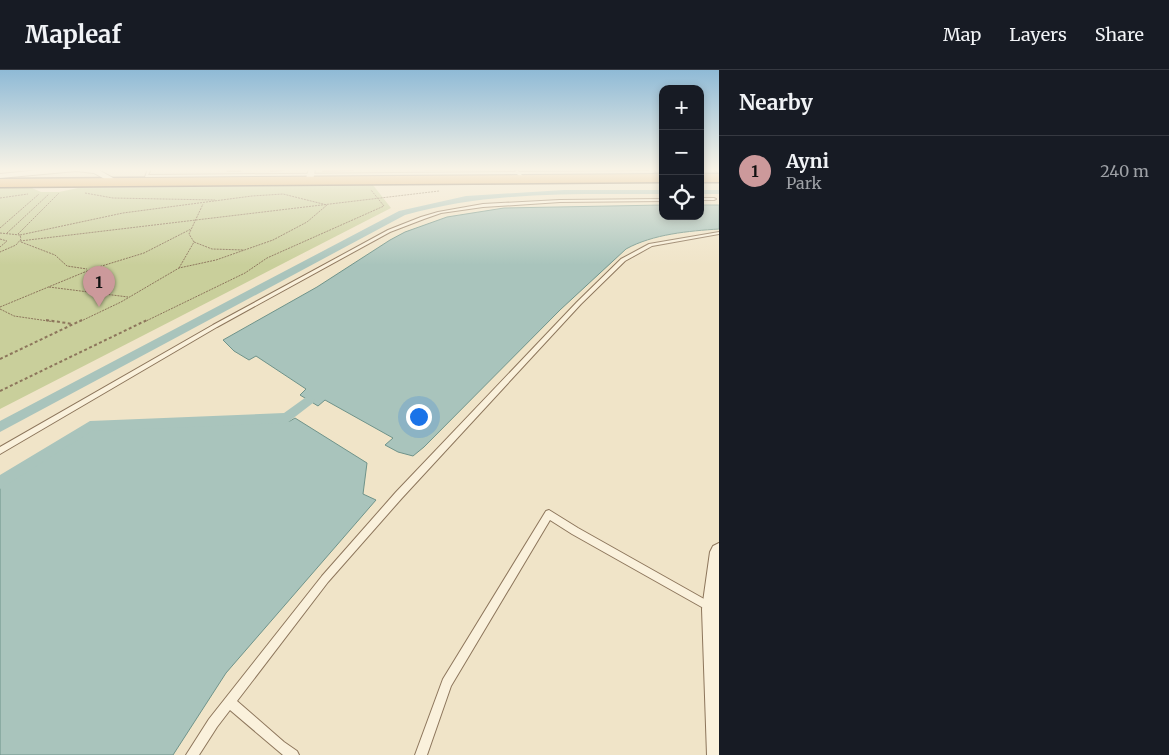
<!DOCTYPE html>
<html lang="en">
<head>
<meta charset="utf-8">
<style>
	:root { --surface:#171b24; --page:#242831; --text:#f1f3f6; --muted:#9ea1a6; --line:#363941; --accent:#cc999b }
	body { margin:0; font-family:Merriweather,serif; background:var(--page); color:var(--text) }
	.controls { position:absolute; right:15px; top:15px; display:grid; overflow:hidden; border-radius:10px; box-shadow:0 2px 8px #0003 }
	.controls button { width:45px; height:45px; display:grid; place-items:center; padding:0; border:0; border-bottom:1px solid var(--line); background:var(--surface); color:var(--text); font:25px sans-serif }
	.you { position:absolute; left:418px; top:346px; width:18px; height:18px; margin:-12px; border:4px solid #fff; border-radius:50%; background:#1a73e8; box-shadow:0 0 0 8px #1a73e833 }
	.badge { display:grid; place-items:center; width:32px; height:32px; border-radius:50%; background:var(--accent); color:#111; font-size:16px; font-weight:700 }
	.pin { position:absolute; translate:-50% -41px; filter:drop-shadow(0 1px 2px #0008) }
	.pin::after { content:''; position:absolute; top:26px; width:18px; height:15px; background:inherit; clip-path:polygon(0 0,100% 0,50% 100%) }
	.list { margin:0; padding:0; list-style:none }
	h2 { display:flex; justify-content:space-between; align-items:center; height:65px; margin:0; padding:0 20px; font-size:21px }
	h2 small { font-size:16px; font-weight:400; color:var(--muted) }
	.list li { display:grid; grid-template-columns:32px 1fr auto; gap:15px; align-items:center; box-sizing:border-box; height:70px; padding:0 20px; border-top:1px solid var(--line) }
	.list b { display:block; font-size:19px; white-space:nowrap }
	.list p { margin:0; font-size:16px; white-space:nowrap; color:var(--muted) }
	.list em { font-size:16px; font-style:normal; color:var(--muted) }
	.icon { flex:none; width:28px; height:28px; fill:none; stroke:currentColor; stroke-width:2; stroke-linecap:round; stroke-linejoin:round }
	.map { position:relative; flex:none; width:719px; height:685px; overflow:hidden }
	header { display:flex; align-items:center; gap:30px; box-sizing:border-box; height:70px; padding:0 25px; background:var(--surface); border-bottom:1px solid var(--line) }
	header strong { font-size:24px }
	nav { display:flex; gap:28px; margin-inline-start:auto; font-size:18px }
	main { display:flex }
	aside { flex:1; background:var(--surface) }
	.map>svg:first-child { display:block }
	.green { fill:#c9cf9b }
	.water { fill:#a9c4bc; stroke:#6f938a }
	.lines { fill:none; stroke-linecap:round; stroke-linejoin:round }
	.canal { fill:#a9c4bc; fill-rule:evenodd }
	.lane-casing { stroke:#8d765c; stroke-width:2 }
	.street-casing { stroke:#8d765c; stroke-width:2 }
	.highway-casing { stroke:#5b4430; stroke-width:3 }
	.path-far1 { stroke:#8d765c; stroke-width:1; stroke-dasharray:2 1; stroke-linecap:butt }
	.path { stroke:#8d765c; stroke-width:2; stroke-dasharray:3 2.5; stroke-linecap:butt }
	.lane { fill:#faf1dc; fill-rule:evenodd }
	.street { fill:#faf1dc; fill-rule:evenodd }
	.highway { fill:#e0a458; fill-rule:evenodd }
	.wall { fill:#b2896c }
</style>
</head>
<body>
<header>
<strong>Mapleaf</strong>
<nav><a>Map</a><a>Layers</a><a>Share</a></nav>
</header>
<main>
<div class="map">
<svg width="719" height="685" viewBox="0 0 719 685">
	<rect width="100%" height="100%" fill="#f0e4c8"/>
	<path class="green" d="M373 115 391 138 0 339V118H32L41 122H59L78 118Z"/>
	<path class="water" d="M663 135V146H700V135H719V159C689 161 653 164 626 179L560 240 424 377 413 386 398 382 385 375 393 368 325 330 318 336 300 325 306 319 256 286 249 290 234 281 223 270 317 217 390 170 405 162 447 147 504 138Z
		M295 348 367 393 363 424 376 430 226 603 173 685H0V416L91 359 290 351Z"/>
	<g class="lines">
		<path class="canal" d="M564 120H663V124C575 124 490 121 405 145L0 362V351L399 141 466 126Z
			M700 120H719V124H700Z
			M309 325 315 330 313 333 287 353 92 361 0 419V405L90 351 284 343Z"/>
		<g class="lane-casing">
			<path id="lane" d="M148 99H151L148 105 516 102 515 101 517 100 519 102 650 101 648 99H652L655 102 653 103 521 104 525 109 523 110 517 104 145 107Z
				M700 128H714L716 129 714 130H700Z
				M663 129V131L560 132 483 137 441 143 424 149 390 162 217 257 0 384V377L213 255 388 160 421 147 438 142 483 134 560 130Z
				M719 162V164L652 176 625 191 581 234 402 428 328 512 237 631 284 672 297 681 299 685H283L230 640 217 657 199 685H186L209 649 322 506 396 422 577 232 621 189 649 174Z
				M549 440 578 458 713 534 715 537 713 540 710 542 707 540 572 464 550 450 451 616 427 685H415L443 609 546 441Z"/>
		</g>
		<g class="street-casing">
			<path id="street" d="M49 99H97L122 113 115 115 94 103 76 101 0 108V104Z
				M309 99H315L313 111 309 113 305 111Z
				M713 99H719V103Z
				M719 473V685H707L702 539 710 482 713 476Z"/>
		</g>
		<g class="highway-casing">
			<path id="highway" d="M663 104V112L0 117V109Z
				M700 104H719V112H700Z"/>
		</g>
		<path class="path-far1" d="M85 123 113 128 215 130
			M0 128 28 124
			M0 158 39 124
			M0 163 20 165 21 169 16 175 0 182
			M7 163 49 124
			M18 164 59 123
			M20 165 123 143 252 126 283 124 327 135 307 152 273 170 216 190 179 198 121 232 79 252
			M0 169 7 171 0 177
			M20 171 439 121
			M21 172 55 185 67 196 87 199
			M194 172 212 179 244 180
			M179 198 194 172 189 164 203 134
			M49 217 128 227
			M0 237 92 199 144 183 191 159
			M0 239 14 246 55 252
			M144 252 245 203 267 188 384 136 371 120"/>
		<path class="path" d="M46 250 73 254
			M0 289 82 250
			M0 321 147 250"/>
		<use href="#lane" class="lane"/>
		<use href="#street" class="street"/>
		<use href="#highway" class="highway"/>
	</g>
	<path class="wall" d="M226 99H242L241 102H227Z
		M270 99H285L284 101 270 102Z
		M322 99H354V101L322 102Z
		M425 99H490L489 100 425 101Z"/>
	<linearGradient id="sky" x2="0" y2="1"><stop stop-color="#8fbad6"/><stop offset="0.51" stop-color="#f8f3e6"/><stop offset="1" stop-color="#f8f3e6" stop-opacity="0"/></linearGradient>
	<rect width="719" height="195" fill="url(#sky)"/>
</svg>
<div class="controls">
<button>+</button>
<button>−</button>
<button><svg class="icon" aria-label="locate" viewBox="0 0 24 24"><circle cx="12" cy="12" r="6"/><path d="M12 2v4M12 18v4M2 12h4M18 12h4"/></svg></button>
</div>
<div class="you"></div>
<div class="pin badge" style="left:99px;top:237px">1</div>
</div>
<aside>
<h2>Nearby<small></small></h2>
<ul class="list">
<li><span class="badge">1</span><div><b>Ayni</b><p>Park</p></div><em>240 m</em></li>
</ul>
</aside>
</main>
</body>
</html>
